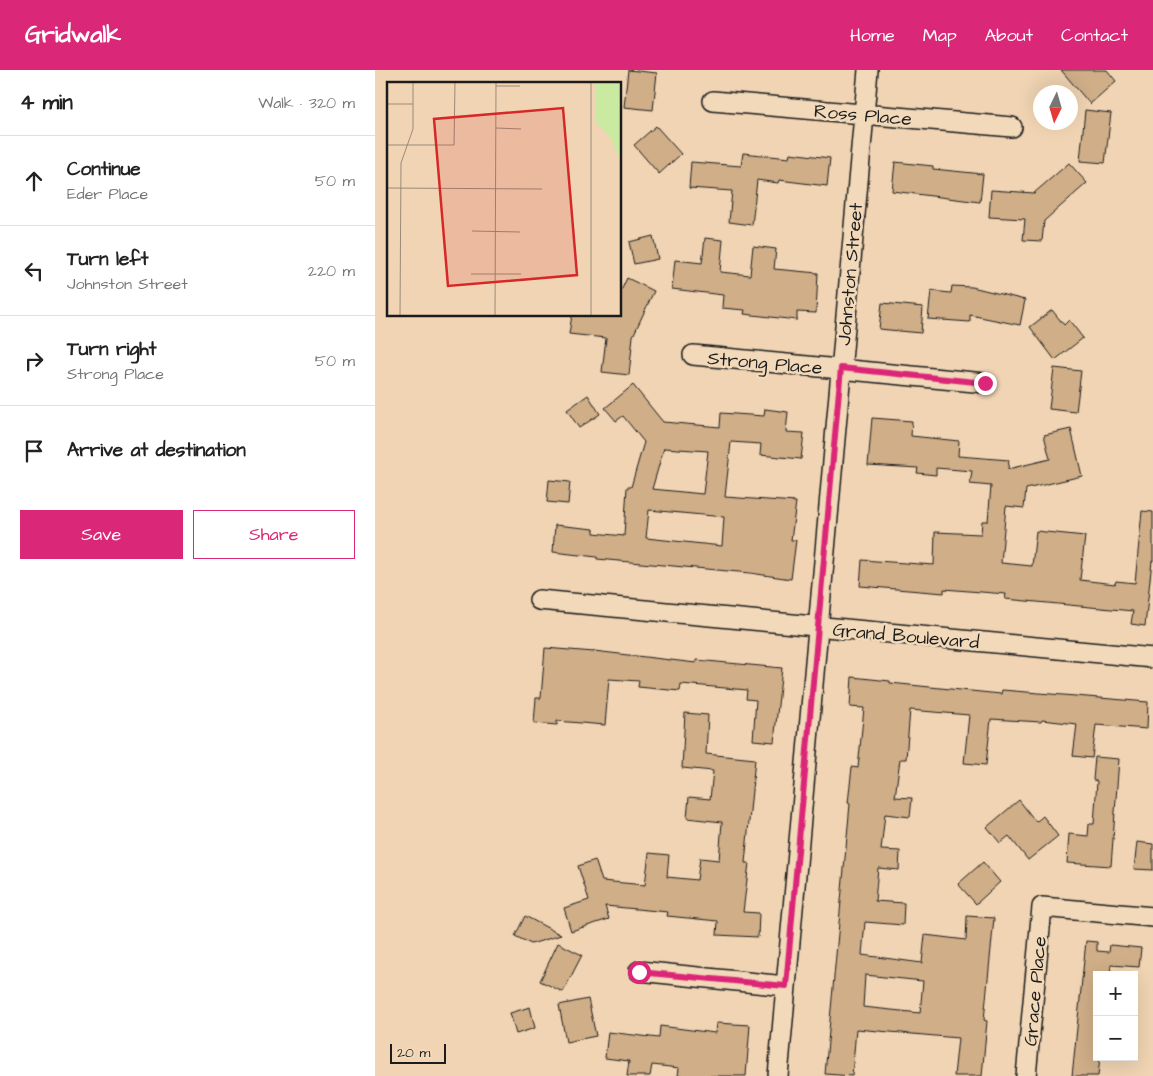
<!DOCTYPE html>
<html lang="en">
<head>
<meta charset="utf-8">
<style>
	:root { --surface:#fff; --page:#f2f2f2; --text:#222; --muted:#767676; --line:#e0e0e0; --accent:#db2777 }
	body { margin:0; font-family:"Architects Daughter",sans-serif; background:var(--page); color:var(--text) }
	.controls { position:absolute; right:15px; bottom:15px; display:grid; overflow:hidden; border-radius:0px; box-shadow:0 5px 20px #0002 }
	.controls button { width:45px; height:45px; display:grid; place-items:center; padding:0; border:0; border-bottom:1px solid var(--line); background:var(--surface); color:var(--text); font:25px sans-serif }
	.compass { position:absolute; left:658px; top:15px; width:45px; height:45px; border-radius:50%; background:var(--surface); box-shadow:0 5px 20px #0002; rotate:185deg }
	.scale { position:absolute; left:15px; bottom:12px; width:56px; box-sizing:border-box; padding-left:5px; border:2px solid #1c1c1c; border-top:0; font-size:14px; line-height:18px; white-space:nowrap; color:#1c1c1c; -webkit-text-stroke:4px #f2d9ba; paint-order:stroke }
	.stop { position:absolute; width:15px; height:15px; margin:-11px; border:4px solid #db2777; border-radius:50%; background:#fff }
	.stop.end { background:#db2777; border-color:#fff; box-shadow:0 1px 5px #0008 }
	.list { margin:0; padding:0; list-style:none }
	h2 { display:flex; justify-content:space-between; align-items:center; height:65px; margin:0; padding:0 20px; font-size:21px }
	h2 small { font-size:16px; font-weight:400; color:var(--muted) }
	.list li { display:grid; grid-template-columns:32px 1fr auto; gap:15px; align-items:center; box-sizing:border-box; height:90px; padding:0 20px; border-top:1px solid var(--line) }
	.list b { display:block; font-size:19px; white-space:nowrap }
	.list p { margin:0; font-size:16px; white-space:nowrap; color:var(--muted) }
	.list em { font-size:16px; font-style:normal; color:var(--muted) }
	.actions { display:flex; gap:10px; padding:15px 20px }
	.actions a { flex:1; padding:11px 0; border:1px solid var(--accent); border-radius:0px; text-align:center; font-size:18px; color:var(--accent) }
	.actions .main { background:var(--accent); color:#fff }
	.icon { flex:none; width:28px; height:28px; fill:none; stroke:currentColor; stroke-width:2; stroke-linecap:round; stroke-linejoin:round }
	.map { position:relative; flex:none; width:778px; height:1006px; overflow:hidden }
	header { display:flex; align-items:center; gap:30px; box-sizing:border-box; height:70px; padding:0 25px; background:var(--accent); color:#fff }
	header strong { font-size:24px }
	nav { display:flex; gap:28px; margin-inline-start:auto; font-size:18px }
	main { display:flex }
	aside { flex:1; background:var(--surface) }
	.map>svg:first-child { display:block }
	.building { fill:#cfae88; stroke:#1c1c1c; fill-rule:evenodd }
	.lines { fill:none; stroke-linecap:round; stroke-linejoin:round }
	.minor-casing { stroke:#1c1c1c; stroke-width:22 }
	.minor { stroke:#f2d9ba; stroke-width:19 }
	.route { stroke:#db2777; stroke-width:6 }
	.labels { text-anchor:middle; stroke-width:5; stroke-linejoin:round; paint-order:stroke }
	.street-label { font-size:19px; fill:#1c1c1c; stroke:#f2d9ba }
	.inset-road { fill:none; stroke:#9b8a77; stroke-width:1 }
	.view { fill:#d62828; fill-opacity:0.15; stroke:#d62828; stroke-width:2.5 }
	.inset-edge { fill:none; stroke:#1c1c1c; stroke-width:2.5 }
</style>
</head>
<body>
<header>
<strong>Gridwalk</strong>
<nav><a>Home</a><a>Map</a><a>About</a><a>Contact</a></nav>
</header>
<main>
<aside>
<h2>4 min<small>Walk · 320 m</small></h2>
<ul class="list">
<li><svg class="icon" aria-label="ahead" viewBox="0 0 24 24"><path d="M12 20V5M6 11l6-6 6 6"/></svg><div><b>Continue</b><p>Eder Place</p></div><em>50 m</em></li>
<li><svg class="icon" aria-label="left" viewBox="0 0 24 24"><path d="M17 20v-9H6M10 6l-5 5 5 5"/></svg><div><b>Turn left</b><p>Johnston Street</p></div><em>220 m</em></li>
<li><svg class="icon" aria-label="right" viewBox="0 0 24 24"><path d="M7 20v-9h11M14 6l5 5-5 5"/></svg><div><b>Turn right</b><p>Strong Place</p></div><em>50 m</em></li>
<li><svg class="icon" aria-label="arrive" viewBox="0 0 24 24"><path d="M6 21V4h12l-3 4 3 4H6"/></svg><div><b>Arrive at destination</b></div></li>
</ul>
<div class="actions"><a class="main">Save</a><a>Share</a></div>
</aside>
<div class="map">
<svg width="778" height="1006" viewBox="0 0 778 1006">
	<rect width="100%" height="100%" fill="#f0d4b3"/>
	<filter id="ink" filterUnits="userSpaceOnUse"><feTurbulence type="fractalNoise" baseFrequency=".02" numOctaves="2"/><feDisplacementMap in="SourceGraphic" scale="10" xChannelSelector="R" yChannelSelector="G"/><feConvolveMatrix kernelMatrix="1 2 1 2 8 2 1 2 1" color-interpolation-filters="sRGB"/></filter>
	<g filter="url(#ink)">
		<path class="building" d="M253 0 282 3 278 40 249 37Z
			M686 0H732L741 11 715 34Z
			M710 40 736 43 730 93 705 91Z
			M281 56 306 84 284 104 259 75Z
			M368 83 414 88 415 83 455 88 452 116 404 110 403 113 382 110 377 155 354 152 357 121 314 118 316 92 366 96Z
			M520 92 558 96V99L608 104 605 132 517 121Z
			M694 93 712 113 669 151 667 171 648 170 650 149 614 147 616 120 659 123Z
			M278 166 283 189 259 194 254 172Z
			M330 168 348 170 345 202 375 205 378 176 401 179 399 199 443 203 441 243 422 242V250L369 244 370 240 347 238 348 225 297 219 300 190 327 193Z
			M252 208 279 221 258 266 254 305 227 302 231 268 194 264 197 245H245V223Z
			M577 216 597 217 650 230 645 255 595 245V252L553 249 556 221 576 223Z
			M507 233 548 237 546 263 504 259Z
			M677 240 689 255 694 250 708 268 680 290 655 257Z
			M679 298 706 301 701 342 674 339Z
			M258 315 288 352 345 357 346 343 389 346 390 339 413 342 411 362 429 363 426 389 385 385 386 374 356 372 350 427 421 432 416 470H421L416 509 375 503 222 489V487L178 482 180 455 219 459V463L249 466 252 417H256L269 372 248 346 241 351 230 338ZM289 378 333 381 328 424 277 419ZM274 440 349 447 347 476 271 468Z
			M213 325 225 344 204 358 192 340Z
			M497 348 537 351 536 366 584 371 583 386 634 390 633 399 675 389 669 365 696 359 707 406 651 419 649 438 631 436 626 493 657 496 661 461 710 466 705 510 740 514 741 511 760 513 767 441 778 442V491H777L770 556 756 554 758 541 630 529 631 524 569 519V523L485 516 487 490 559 495 560 462 606 464 607 451H613L616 416 595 414 597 401 561 398V405L542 403 543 398 493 395Z
			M174 410 195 412 193 434 172 432Z
			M170 578 219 582V581L321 593V590L407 598 399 672 378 670 381 630 371 629 372 620 306 614 305 621 263 617 264 611 234 609 230 655 182 651V655L159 653 161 628H166Z
			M477 607 515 611V613L626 624 627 620 773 632 772 659 721 655 717 688 698 686 702 654 667 650 666 652 616 649 611 695 589 693 594 645 535 640 531 689H525L520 727 537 728 535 747 510 744 506 780 525 781 524 800 503 798 500 831 529 833 528 855 490 852 487 885 547 893 550 865 591 870 592 846 619 848 609 950 612 951 607 1006H579L583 968 481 959 477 1006 450 1004 475 734 473 733 477 697 483 698 489 638 475 637ZM490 905 548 911 545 943 488 937Z
			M310 643 333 645 331 684 380 689 370 793H374L368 842 384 843 383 867 342 865 343 851 292 846 293 842 230 836 234 849 196 861 189 838 214 830 203 796 220 790 227 811 270 815 274 783 294 785 292 807 322 810 325 788 344 790 347 752 312 748 314 727 335 729 338 701 307 698Z
			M720 687 744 689 736 796 692 793 694 764 713 766 714 754H719L722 711 718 710Z
			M644 730 661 752 668 746 683 766 653 790 634 766 625 773 612 757Z
			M762 772 778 774V800L759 799Z
			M608 792 625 812 601 834 583 814Z
			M150 846 186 865 156 874 140 866Z
			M711 871 722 872V881L734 882 735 875 766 878 764 897 736 895 735 905H722V987H725L723 1006H697Z
			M183 873 207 885 188 922 165 911Z
			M213 929 221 966 191 972 184 935Z
			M155 937 160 958 141 964 135 943Z
			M341 953 375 955 371 1006H303L304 998 277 995 275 1006H252L254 991 230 988 233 962 284 968 285 956 340 963Z"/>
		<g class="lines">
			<g class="minor-casing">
				<path id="minor" d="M338 31 637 57
					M318 285 610 313
					M164 530 778 588
					M264 901 411 916
					M403 1006 493 0
					M651 1006 667 837 778 847"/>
			</g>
			<use href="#minor" class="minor"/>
		</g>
	</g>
	<g class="lines" filter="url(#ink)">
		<path class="route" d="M264 902 411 916 466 298 610 313"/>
	</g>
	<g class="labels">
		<g class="street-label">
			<text transform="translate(488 44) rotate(5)" y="7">Ross Place</text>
			<text transform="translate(474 204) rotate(-85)" y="7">Johnston Street</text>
			<text transform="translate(390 292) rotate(5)" y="7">Strong Place</text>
			<text transform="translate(531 565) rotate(5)" y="7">Grand Boulevard</text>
			<text transform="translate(659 921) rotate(-85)" y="7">Grace Place</text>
		</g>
	</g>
	<g transform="translate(12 12)">
		<rect width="234" height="234" fill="#f0d4b3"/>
		<path d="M208 0H234V80L223 55 209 40Z" fill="#caeaa2"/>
		<path class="inset-road" d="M109 4H133M0 22H26M109 46 134 47M0 63H67L68 0M0 106 155 107M85 149 133 150M84 192H134M13 233 14 81 26 47V0M108 233 109 0M204 233V0"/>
		<path class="view" d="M176 26 190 193 61 204 47 37Z"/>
		<rect width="234" height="234" class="inset-edge"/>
	</g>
</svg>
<div class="controls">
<button>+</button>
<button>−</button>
</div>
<svg class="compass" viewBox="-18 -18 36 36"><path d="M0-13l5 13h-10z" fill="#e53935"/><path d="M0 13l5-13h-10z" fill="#767676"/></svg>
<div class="scale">20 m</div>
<div class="stop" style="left:264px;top:902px"></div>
<div class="stop end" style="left:610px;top:313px"></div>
</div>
</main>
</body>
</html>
